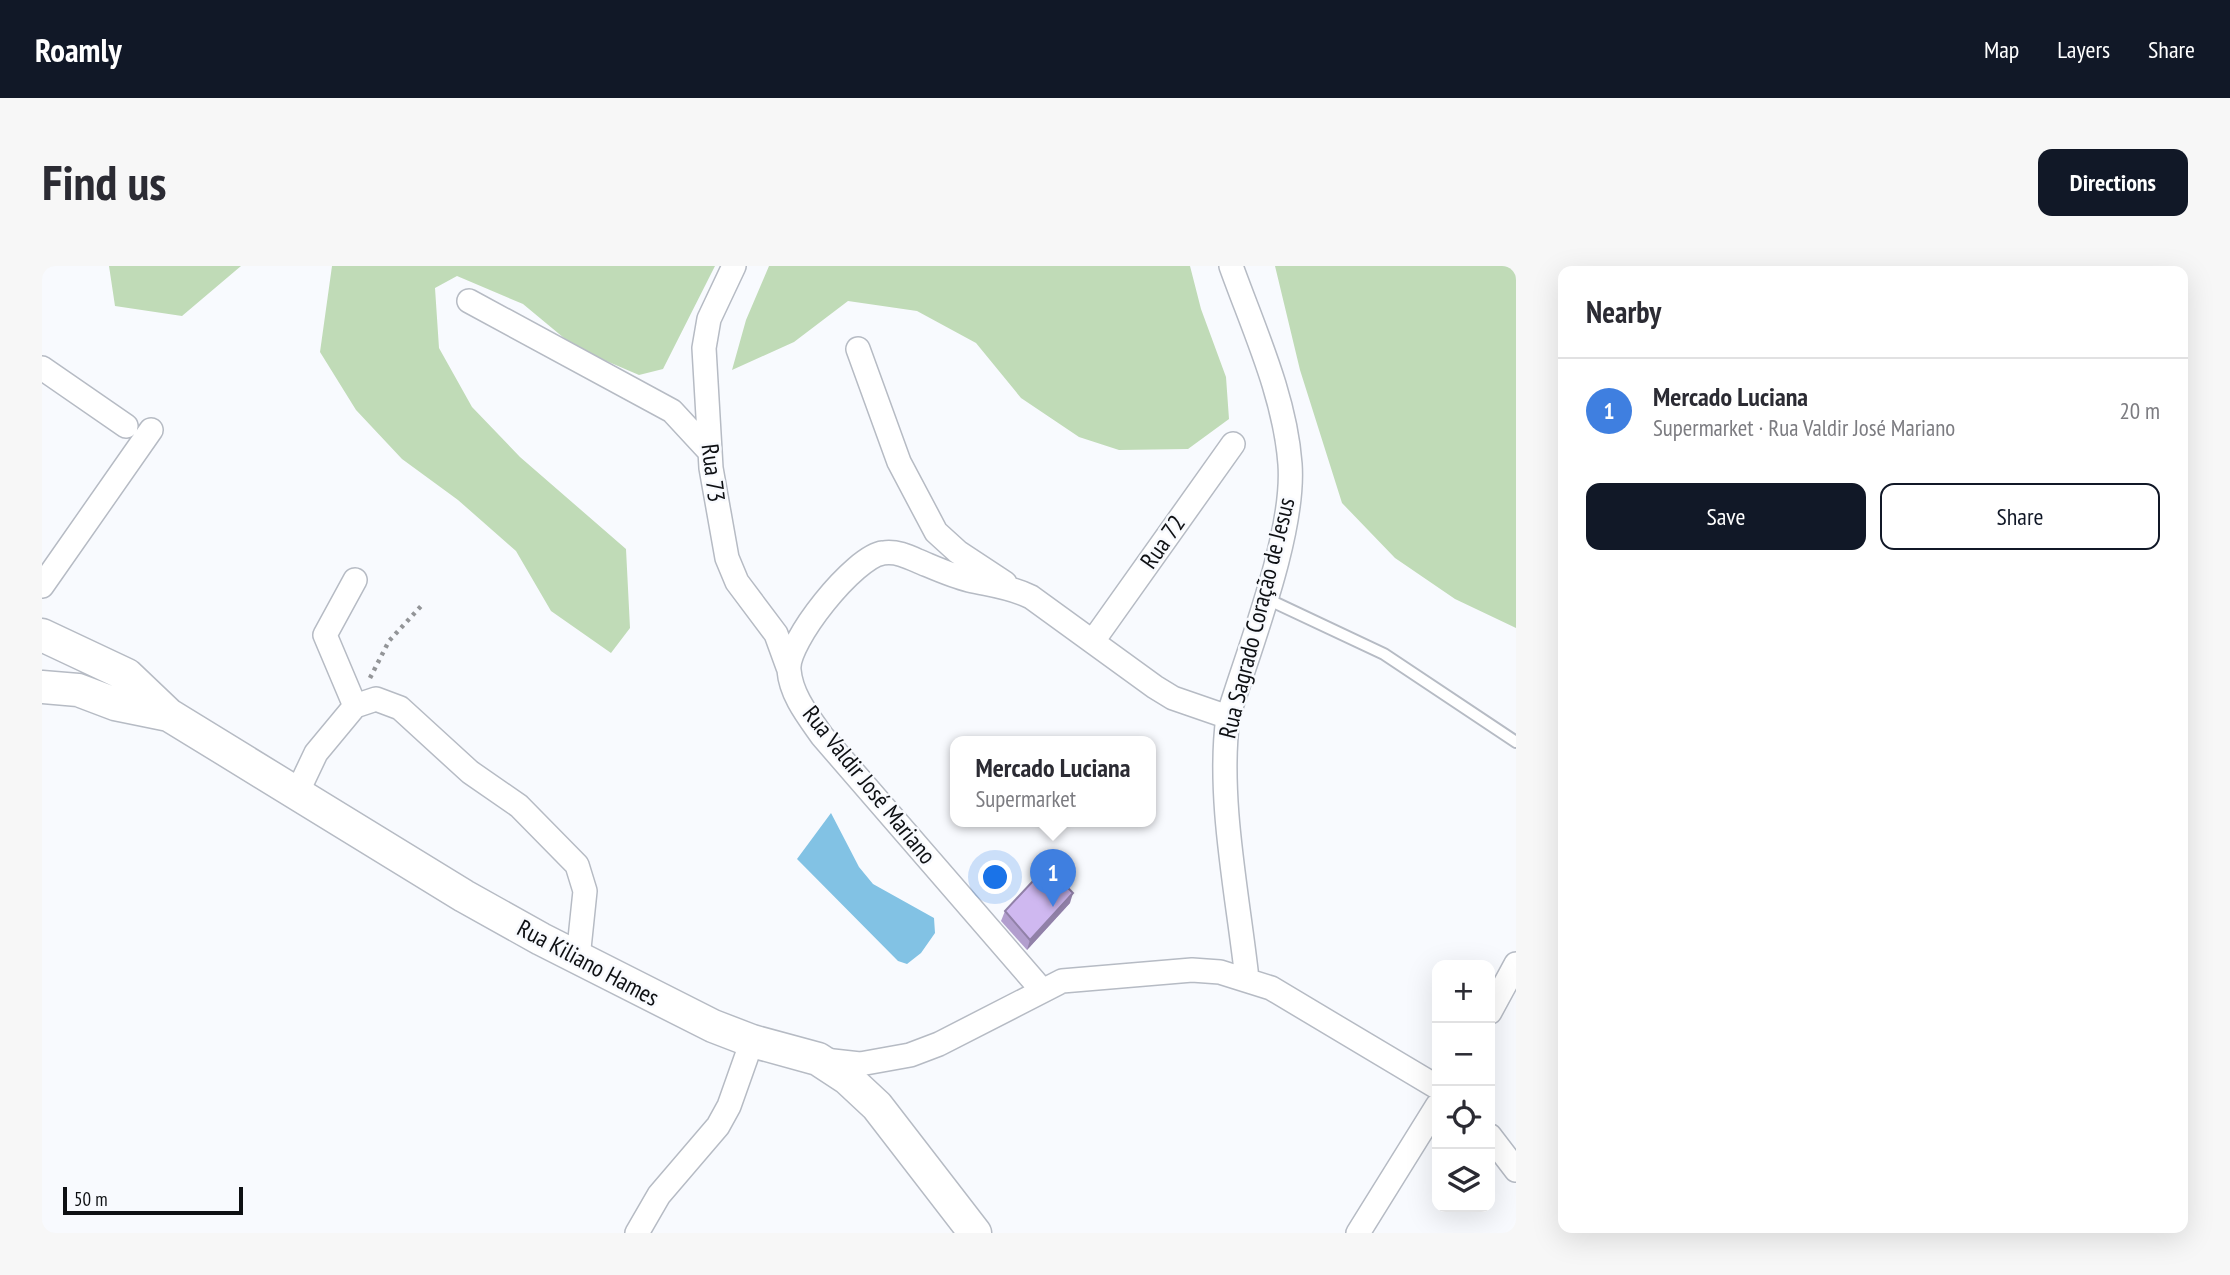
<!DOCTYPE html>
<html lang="en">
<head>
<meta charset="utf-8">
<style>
	:root { --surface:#fff; --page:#f7f7f7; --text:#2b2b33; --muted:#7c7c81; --line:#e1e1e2; --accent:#111827 }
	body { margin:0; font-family:"PT Sans Narrow",sans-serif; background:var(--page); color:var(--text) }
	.controls { position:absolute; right:21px; bottom:21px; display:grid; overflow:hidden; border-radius:14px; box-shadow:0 7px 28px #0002 }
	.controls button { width:63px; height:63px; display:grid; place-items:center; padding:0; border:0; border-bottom:2px solid var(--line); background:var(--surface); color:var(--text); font:35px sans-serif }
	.scale { position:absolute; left:21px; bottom:18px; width:180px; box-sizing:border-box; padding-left:7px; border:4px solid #0e1013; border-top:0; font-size:19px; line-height:24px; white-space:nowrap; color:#0e1013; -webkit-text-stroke:5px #f8fafe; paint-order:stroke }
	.you { position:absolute; left:954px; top:612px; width:24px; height:24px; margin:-18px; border:5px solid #fff; border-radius:50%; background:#1a73e8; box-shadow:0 0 0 10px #1a73e833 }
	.badge { display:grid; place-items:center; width:46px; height:46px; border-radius:50%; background:var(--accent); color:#fff; font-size:23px; font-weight:700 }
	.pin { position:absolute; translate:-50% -58px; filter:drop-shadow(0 2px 4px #0008) }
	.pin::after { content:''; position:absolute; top:37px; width:24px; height:21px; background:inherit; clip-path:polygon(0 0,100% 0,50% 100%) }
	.popup { position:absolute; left:908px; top:470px; width:206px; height:91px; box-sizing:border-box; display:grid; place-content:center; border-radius:14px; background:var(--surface); filter:drop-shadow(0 2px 5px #0005); font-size:23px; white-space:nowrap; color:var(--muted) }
	.popup b { font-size:26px; color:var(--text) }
	.popup::after { content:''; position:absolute; left:50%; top:100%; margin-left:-14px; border:14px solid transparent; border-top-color:var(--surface) }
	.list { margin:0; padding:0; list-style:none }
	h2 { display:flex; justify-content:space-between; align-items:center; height:91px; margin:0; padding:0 28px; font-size:30px }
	h2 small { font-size:23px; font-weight:400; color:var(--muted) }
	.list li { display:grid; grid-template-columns:46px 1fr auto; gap:21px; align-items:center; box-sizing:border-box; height:105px; padding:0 28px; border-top:2px solid var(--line) }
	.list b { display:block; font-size:26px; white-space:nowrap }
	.list p { margin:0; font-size:23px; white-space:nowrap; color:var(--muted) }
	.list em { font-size:23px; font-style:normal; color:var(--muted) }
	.actions { display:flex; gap:14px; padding:21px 28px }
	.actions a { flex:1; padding:16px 0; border:2px solid var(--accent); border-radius:14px; text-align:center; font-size:24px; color:var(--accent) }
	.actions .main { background:var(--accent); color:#fff }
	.icon { flex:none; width:38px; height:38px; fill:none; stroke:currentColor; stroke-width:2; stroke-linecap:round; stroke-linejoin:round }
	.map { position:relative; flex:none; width:1474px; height:967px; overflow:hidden; border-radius:14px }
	header { display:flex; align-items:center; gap:42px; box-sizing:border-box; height:98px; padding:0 35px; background:var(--accent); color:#fff }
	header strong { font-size:33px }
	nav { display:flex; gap:38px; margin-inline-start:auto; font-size:24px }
	.intro { display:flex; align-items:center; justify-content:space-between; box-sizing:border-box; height:168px; padding:0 42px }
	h1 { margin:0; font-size:49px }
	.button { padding:18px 32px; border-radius:14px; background:var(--accent); color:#fff; font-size:24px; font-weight:700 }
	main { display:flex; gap:42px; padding:0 42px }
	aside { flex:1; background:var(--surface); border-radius:14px; box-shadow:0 7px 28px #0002 }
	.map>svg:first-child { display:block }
	.green { fill:#c0dbb7 }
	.water { fill:#82c2e4 }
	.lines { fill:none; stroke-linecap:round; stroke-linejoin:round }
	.service-casing { stroke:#b6bbc4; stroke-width:14 }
	.minor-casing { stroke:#b6bbc4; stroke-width:26 }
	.secondary-casing { stroke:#b6bbc4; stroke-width:35 }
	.path { stroke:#939598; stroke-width:4.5; stroke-dasharray:3.5 5; stroke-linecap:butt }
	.service { stroke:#fff; stroke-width:10 }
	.minor { stroke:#fff; stroke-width:23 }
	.secondary { stroke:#fff; stroke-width:32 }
	.wall { fill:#b29ece }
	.shaded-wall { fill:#9181a8 }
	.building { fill:#cfb8f0; stroke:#9181a8; stroke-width:2 }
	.labels { text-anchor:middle; stroke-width:5; stroke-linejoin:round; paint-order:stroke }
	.street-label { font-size:24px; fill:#0e1013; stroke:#f8fafe }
</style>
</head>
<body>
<header>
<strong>Roamly</strong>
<nav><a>Map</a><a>Layers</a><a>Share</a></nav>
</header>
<div class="intro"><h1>Find us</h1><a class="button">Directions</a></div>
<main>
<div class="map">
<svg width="1474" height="967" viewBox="0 0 1474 967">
	<rect width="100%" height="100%" fill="#f8fafe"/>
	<path class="green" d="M67 0H199L140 50 73 40Z
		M290 0H673L621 103 597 109 534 82 481 38 415 10 393 22 397 82 430 141 478 191 584 283 588 362 569 387 509 345 474 285 416 234 360 193 314 144 278 86Z
		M727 0H1148L1159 43 1184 111 1187 153 1146 183 1077 184 1037 171 979 132 934 77 875 45 806 35 752 76 690 104 704 54Z
		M1233 0H1474V362L1413 333 1353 292 1300 237 1258 104Z"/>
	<path class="water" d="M789 547 817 601 831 618 892 652 893 667 879 687 865 698 856 695 755 593Z"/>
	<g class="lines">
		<g class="service-casing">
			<path id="service" d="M1223 332 1342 388 1474 476"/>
		</g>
		<g class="minor-casing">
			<path id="minor" d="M692 0 667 53 662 82 669 202 685 292 695 316 734 368 746 401
				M1189 0C1212 64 1243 130 1248 198 1253 268 1207 382 1186 451 1175 532 1196 630 1205 713
				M427 35 630 145 667 185
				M816 83 857 196 894 266 916 286 963 317
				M0 102 84 160
				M313 314 283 369 313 440
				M0 320 109 164
				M1051 375 1191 178
				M255 527 274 487 313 440 334 433 358 442 428 506 477 540 535 599 543 625 536 692
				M999 723 780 470C766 450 749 429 747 404 744 376 813 290 841 287 854 285 865 290 876 295 893 302 910 310 927 314 948 319 969 321 989 331L1113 421 1131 432 1186 451
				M1448 746 1474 698
				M782 794 818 798 868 789 897 778 1020 715 1150 704 1178 706 1229 722 1395 821
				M1448 870 1474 904
				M595 967 617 929 676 860 687 840 710 775
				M1316 967 1395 840"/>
		</g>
		<g class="secondary-casing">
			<path id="secondary" d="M0 369 85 409 127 449 422 630 499 673 671 760 710 775 776 793 805 812 835 840 933 967
				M0 421 36 424 73 438 127 449"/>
		</g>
		<path class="path" d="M328 412 347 375 380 339"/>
		<use href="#service" class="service"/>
		<use href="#minor" class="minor"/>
		<use href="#secondary" class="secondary"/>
	</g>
	<path class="wall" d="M1028 637 985 684 959 655 963 645Z"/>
	<path class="shaded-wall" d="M1031 627 1028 637 985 684 988 674Z"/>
	<path class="building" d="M1005 600 1031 627 988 674 963 645Z"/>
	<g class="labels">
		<g class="street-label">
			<text transform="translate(671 207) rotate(83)" y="8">Rua 73</text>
			<text transform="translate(1121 276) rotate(-55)" y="8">Rua 72</text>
			<text transform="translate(1215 352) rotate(-76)" y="8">Rua Sagrado Coração de Jesus</text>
			<text transform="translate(827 519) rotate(51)" y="8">Rua Valdir José Mariano</text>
			<text transform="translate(546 697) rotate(28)" y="8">Rua Kiliano Hames</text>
		</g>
	</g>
</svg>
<div class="controls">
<button>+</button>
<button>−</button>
<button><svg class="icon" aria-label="locate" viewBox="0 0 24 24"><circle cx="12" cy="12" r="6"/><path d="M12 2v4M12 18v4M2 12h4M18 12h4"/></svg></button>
<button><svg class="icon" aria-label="layers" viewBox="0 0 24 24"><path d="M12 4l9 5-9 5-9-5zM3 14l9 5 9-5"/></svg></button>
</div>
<div class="scale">50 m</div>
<div class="you"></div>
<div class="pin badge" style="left:1011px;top:641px;background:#3f7fe0">1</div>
<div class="popup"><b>Mercado Luciana</b>Supermarket</div>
</div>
<aside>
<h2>Nearby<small></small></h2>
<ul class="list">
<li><span class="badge" style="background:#3f7fe0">1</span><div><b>Mercado Luciana</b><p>Supermarket · Rua Valdir José Mariano</p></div><em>20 m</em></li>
</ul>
<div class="actions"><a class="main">Save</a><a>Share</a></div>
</aside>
</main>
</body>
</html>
